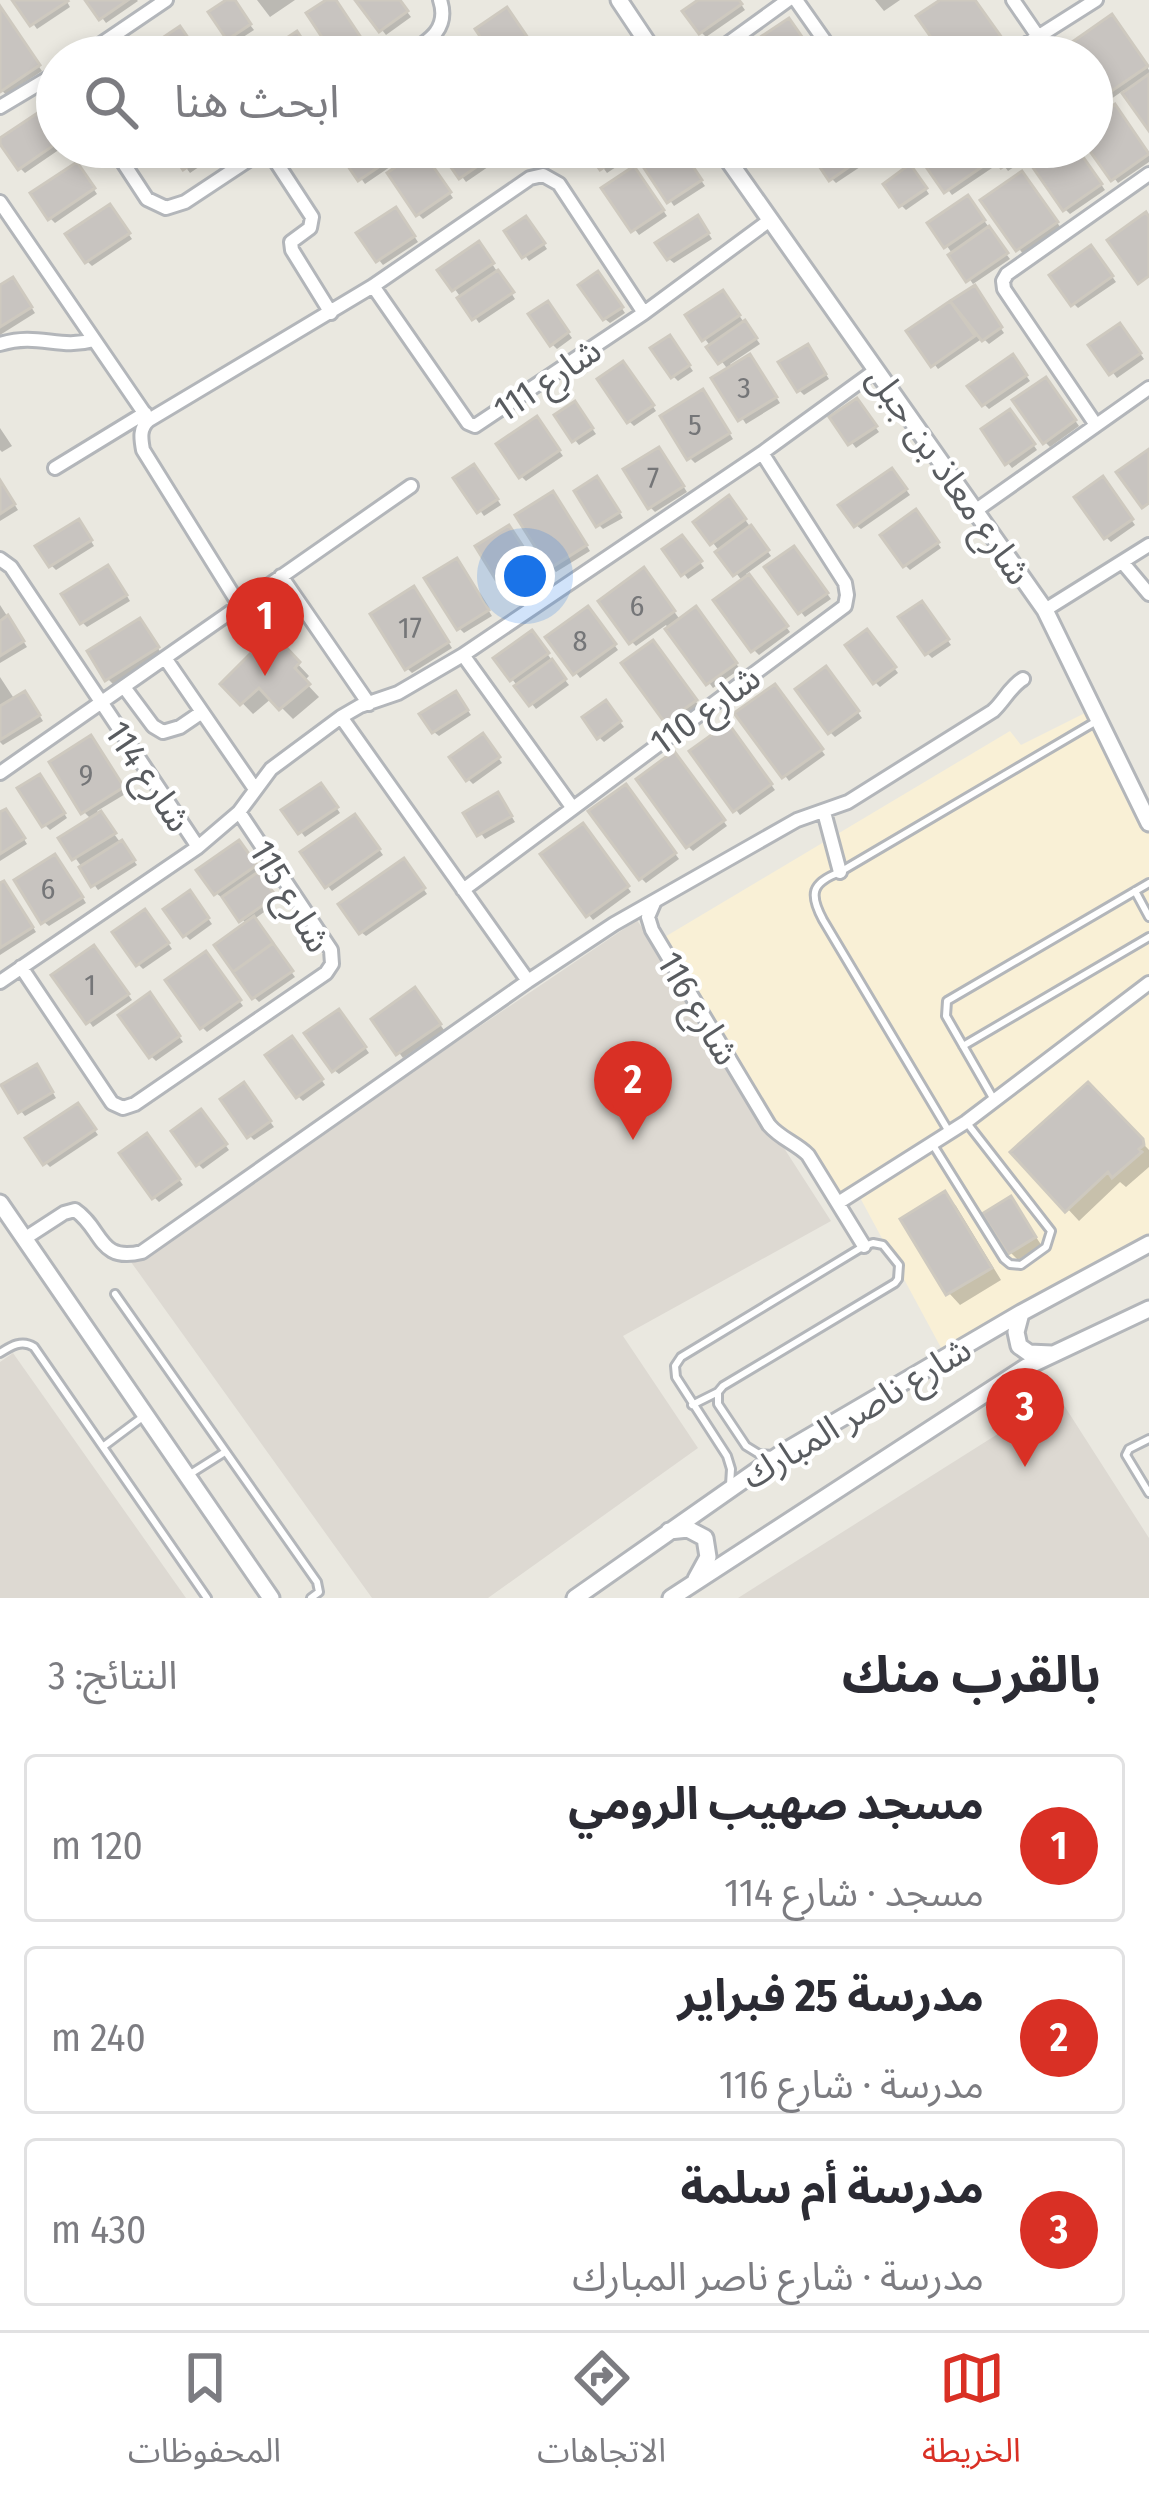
<!DOCTYPE html>
<html lang="ar">
<head>
<meta charset="utf-8">
<style>
	:root { --surface:#fff; --page:#f2f2f3; --text:#2b2b33; --muted:#7c7c81; --line:#e1e1e2; --accent:#d93025 }
	body { margin:0; font-family:"Fira Sans Condensed","Noto Sans Arabic",sans-serif; background:var(--page); color:var(--text); direction:rtl }
	.you { position:absolute; left:525px; top:576px; width:42px; height:42px; margin:-30px; border:9px solid #fff; border-radius:50%; background:#1a73e8; box-shadow:0 0 0 18px #1a73e833 }
	.badge { display:grid; place-items:center; width:78px; height:78px; border-radius:50%; background:var(--accent); color:#fff; font-size:39px; font-weight:700 }
	.pin { position:absolute; translate:-50% -99px; filter:drop-shadow(0 3px 6px #0008) }
	.pin::after { content:''; position:absolute; top:63px; width:42px; height:36px; background:inherit; clip-path:polygon(0 0,100% 0,50% 100%) }
	.list { margin:0; padding:0; list-style:none }
	h2 { display:flex; justify-content:space-between; align-items:center; height:156px; margin:0; padding:0 48px; font-size:51px }
	h2 small { font-size:39px; font-weight:400; color:var(--muted) }
	.list li { display:grid; grid-template-columns:78px 1fr auto; gap:36px; align-items:center; box-sizing:border-box; height:168px; margin:0 24px 24px; padding:0 24px; border:3px solid var(--line); border-radius:12px }
	.list b { display:block; font-size:45px; white-space:nowrap }
	.list p { margin:0; font-size:39px; white-space:nowrap; color:var(--muted) }
	.list em { font-size:39px; font-style:normal; color:var(--muted) }
	.icon { flex:none; width:66px; height:66px; fill:none; stroke:currentColor; stroke-width:2; stroke-linecap:round; stroke-linejoin:round }
	.map { position:relative; flex:none; width:1149px; height:1598px; overflow:hidden; direction:ltr }
	.search { position:absolute; background:var(--surface); box-shadow:0 6px 18px #0003; left:36px; right:36px; top:36px; height:132px; display:flex; align-items:center; gap:30px; box-sizing:border-box; padding:0 42px; border-radius:66px; color:var(--muted); font-size:45px }
	.sheet { height:732px; background:var(--surface) }
	nav { display:flex; justify-content:space-around; align-items:center; box-sizing:border-box; height:168px; border-top:3px solid var(--line); background:var(--surface); font-size:33px; color:var(--muted) }
	nav a { display:grid; justify-items:center; gap:6px }
	nav .on { color:var(--accent) }
	.map>svg:first-child { display:block }
	.commercial { fill:#f9f0d6 }
	.education { fill:#ddd9d2 }
	.shadow { fill:#0003 }
	.building { fill:#c8c4c0; stroke:#cec9bf; stroke-width:3 }
	.lines { fill:none; stroke-linecap:round; stroke-linejoin:round }
	.service-casing { stroke:#b3b6ba; stroke-width:12 }
	.minor-casing { stroke:#b3b6ba; stroke-width:18 }
	.tertiary-casing { stroke:#b3b6ba; stroke-width:21 }
	.service { stroke:#fff; stroke-width:6 }
	.minor { stroke:#fff; stroke-width:12 }
	.tertiary { stroke:#fff; stroke-width:15 }
	.labels { text-anchor:middle; stroke-width:9; stroke-linejoin:round; paint-order:stroke }
	.number-label { font-size:30px; fill:#757678 }
	.street-label { font-size:36px; fill:#595c60; stroke:#fff }
</style>
</head>
<body>
<div class="map">
<svg width="1149" height="1598" viewBox="0 0 1149 1598">
	<rect width="100%" height="100%" fill="#eae8e0"/>
	<path class="commercial" d="M1093 709 1149 825V1244L946 1357 857 1192 838 1203 805 1151 785 1141 658 941 1010 731 1021 745Z"/>
	<path class="education" d="M637 920 831 1221 623 1336 698 1448 488 1598H372L131 1262Z
		M13 1353 186 1598H0V1362Z
		M1058 1396 1149 1538V1598H738Z"/>
	<path class="shadow" d="M16 0H66L70 7 37 29Z
		M89 0H137L138 1 106 23Z
		M231 0 254 30 234 43 229 38Z
		M257 0H295L270 17Z
		M359 0H398L411 17 386 35Z
		M703 0H738L745 10 706 37 701 32Z
		M875 0H900L884 11Z
		M945 0H973L1004 44 986 57H949Z
		M0 9 42 71 6 95 0 88Z
		M1117 23 1149 70V126L1124 90 1101 106 1096 101 1092 96V57H1065Z
		M472 48 480 57H458Z
		M1119 113 1149 156V162L1118 183 1091 147 1092 124Z
		M57 128V147H63L25 173 20 168Z
		M171 147H218L221 152 190 173Z
		M339 147H396L403 158 365 184Z
		M440 147H493L501 158 466 182Z
		M511 147H549L524 164Z
		M588 147H624L631 157 607 173Z
		M668 147H678L705 186 674 206 644 163Z
		M834 147H864L872 159 836 183 832 179Z
		M920 147H977L992 168 952 195 918 149Z
		M990 147H1043L1008 171Z
		M1056 147H1075L1105 190 1070 214 1065 209Z
		M426 158 453 198 423 219 418 214Z
		M81 170 97 194 55 223 50 218Z
		M915 173 929 194 906 210 901 205Z
		M638 174 667 216 639 235 605 189Z
		M1026 180 1061 228 1023 254 984 201Z
		M972 204 988 226 986 227 1010 259 973 284 947 246Z
		M114 213 132 239 92 266 87 261Z
		M400 215 418 242 383 265 379 260Z
		M702 224 712 239 674 263 669 259Z
		M531 225 547 249 529 261 508 232Z
		M483 250 515 299 479 323 442 271Z
		M1096 254 1116 282 1078 308 1074 304Z
		M603 280 625 313 610 323 605 319Z
		M17 285 35 313 0 335V289Z
		M974 289 1004 333 989 344 983 338 938 369 911 332Z
		M727 299 760 344 730 364 733 369 754 363 780 403 746 424 716 379 729 371 705 339Z
		M552 310 572 338 557 349 552 344Z
		M1124 331 1144 359 1117 378 1092 345Z
		M674 344 693 371 678 381 673 376Z
		M812 353 829 379 804 395 799 390Z
		M1017 363 1030 381 989 409 984 404Z
		M628 369 656 411 634 426 629 421Z
		M1050 385 1079 426 1050 447 1045 442Z
		M707 398 733 439 695 463 690 458Z
		M861 407 879 432 856 448 833 418Z
		M579 410 596 434 579 445 575 440Z
		M1014 418 1037 450 1012 468 1008 463Z
		M541 425 563 456 526 481 521 476Z
		M0 428 12 446 2 452 0 450Z
		M663 455 687 492 655 512 650 507Z
		M479 473 501 505 484 516 458 479Z
		M896 476 910 495 861 529 856 525Z
		M0 482 18 510 0 521Z
		M602 485 623 518 603 529 599 525Z
		M1107 485 1135 525 1111 542 1106 537Z
		M558 500 590 551 556 572 551 567Z
		M734 504 771 556 746 574 790 632 759 655 754 650 743 582 697 522Z
		M921 518 941 548 910 570 905 565Z
		M83 528 94 546 56 570 51 565Z
		M514 533 541 577 511 595 507 591Z
		M687 543 704 568 688 579 666 550Z
		M798 554 831 599 805 617 801 612Z
		M461 567 492 616 464 633 459 628Z
		M113 573 130 601 87 627 82 622Z
		M648 576 681 621 700 615 740 669 713 688 666 625 636 646 632 642Z
		M418 595 452 648 412 673 407 668Z
		M0 605 27 647 0 663Z
		M926 609 951 645 932 658 927 653Z
		M592 614 618 650 580 678 549 638Z
		M144 626 161 653 113 684 108 679Z
		M268 632 309 676 304 681 319 697 293 719 272 698 253 714 224 684 262 647Z
		M536 638 551 659 549 660 569 685 536 709 512 679Z
		M872 638 898 673 880 687 875 682Z
		M657 648 699 706 672 725 668 721Z
		M831 675 862 718 835 737 830 732Z
		M0 677 15 700 29 699 43 721 3 745 0 742Z
		M779 692 825 755 789 781 739 714Z
		M460 699 471 715 439 736 434 732Z
		M610 709 624 727 604 742 599 737Z
		M732 732 775 790 740 815 693 752Z
		M487 742 502 763 473 784 468 779Z
		M96 744 127 793 97 811 137 865 98 890 62 839 92 820 84 812Z
		M679 760 727 826 693 851 688 846Z
		M44 782 67 818 50 830 45 825Z
		M325 791 340 813 305 837 285 811Z
		M630 793 679 859 646 883 641 878Z
		M502 801 515 822 485 839 467 814Z
		M0 816 10 817 27 844 0 861Z
		M360 822 383 855 332 891 328 886Z
		M587 832 631 892 593 920 589 915Z
		M244 849 259 871 255 873 278 902 253 920 295 977 259 1002 254 997 247 925 224 895 221 897 216 893Z
		M60 862 86 903 49 926 44 922Z
		M408 867 427 894 366 936 361 932Z
		M0 887 9 889 36 932 0 955Z
		M194 899 212 924 190 940 185 935Z
		M150 917 172 949 143 969 138 964Z
		M98 954 132 1000 93 1027 56 976Z
		M210 960 243 1006 207 1032 202 1027Z
		M420 996 444 1030 403 1058 375 1020Z
		M154 1001 183 1042 156 1061 151 1056Z
		M343 1017 369 1053 339 1074 334 1070Z
		M297 1045 325 1085 303 1101 298 1096Z
		M41 1073 56 1098 25 1116 21 1111Z
		M1088 1086 1149 1150V1167L1126 1187 1120 1182 1079 1221 1015 1152Z
		M248 1091 274 1127 254 1140 250 1136Z
		M82 1112 98 1135 50 1167 46 1163Z
		M206 1118 229 1150 203 1169 198 1164Z
		M151 1141 183 1185 159 1202 154 1197Z
		M945 1195 956 1206 1001 1280 960 1305 949 1293 904 1220Z
		M1011 1200 1042 1246 1018 1260 1010 1252Z"/>
	<path class="building" d="M12 0H67L68 1 30 26Z
		M85 0H128L99 20Z
		M226 0H235L251 24 227 40 208 12Z
		M326 0H336L368 48 354 57H335L306 13Z
		M355 0H400L408 11 379 32Z
		M698 0H739L742 4 699 34 682 11Z
		M940 0H975L1002 38 975 57H945L916 16Z
		M0 6 40 65 0 92Z
		M507 7 541 57H494L475 29Z
		M1112 14 1148 66 1094 103 1092 57H1061L1058 52Z
		M789 18 816 57H772L759 38Z
		M180 26 200 55 196 57H165L155 43Z
		M297 31 314 57H285L276 45Z
		M752 41 764 57H730Z
		M1149 74V131L1122 93Z
		M1115 104 1149 154 1111 181 1087 147H1092V120Z
		M45 108 57 126V143L18 170 0 144V138Z
		M167 147H217L183 170Z
		M335 147H397L401 152 358 181Z
		M437 147H494L498 152 459 179Z
		M584 147H625L628 151 600 170Z
		M662 147H680L702 180 667 203 640 162Z
		M829 147H865L869 153 829 181 813 157Z
		M979 147 989 162 944 193 913 148Z
		M986 147H1032L1001 168Z
		M1051 147H1076L1102 184 1063 211 1029 162Z
		M421 149 451 192 416 216 387 173Z
		M77 162 95 188 48 220 30 193Z
		M910 164 927 188 899 207 883 184Z
		M634 166 664 210 631 232 601 188Z
		M1022 171 1058 222 1016 251 980 200Z
		M968 195 985 220 944 248 927 223Z
		M110 204 130 233 85 263 65 234Z
		M396 207 415 236 376 262 356 233Z
		M1146 212 1149 217V276L1138 284 1107 240Z
		M698 215 709 233 667 260 655 243Z
		M526 216 545 243 522 258 504 231Z
		M989 226 1008 253 966 282 948 255Z
		M479 241 494 263 452 291 437 270Z
		M1091 245 1113 276 1071 306 1049 275Z
		M498 270 514 292 472 320 457 298Z
		M598 271 623 307 603 320 578 285Z
		M13 277 32 307 0 327V285Z
		M975 285 1002 327 982 341 950 301Z
		M723 290 740 315 702 341 685 315Z
		M548 301 569 332 550 346 528 314Z
		M950 301 975 336 931 367 906 331Z
		M745 320 757 338 718 364 706 347Z
		M1120 323 1141 353 1109 375 1088 345Z
		M670 335 690 365 671 378 650 348Z
		M808 344 826 374 797 392 778 362Z
		M750 354 777 397 738 421 711 378Z
		M1013 354 1027 375 982 406 967 386Z
		M623 361 654 405 627 423 597 379Z
		M1046 377 1076 420 1043 444 1012 400Z
		M703 389 730 433 687 460 660 416Z
		M857 398 877 426 848 445 829 417Z
		M575 401 593 428 572 442 554 415Z
		M1010 409 1035 444 1005 465 981 429Z
		M537 416 560 450 519 478 496 444Z
		M659 447 684 486 648 509 623 469Z
		M1149 449V503L1142 508 1116 472Z
		M474 464 498 499 477 513 453 478Z
		M892 468 907 489 854 527 838 505Z
		M597 476 620 512 596 527 574 491Z
		M1103 476 1133 519 1104 539 1074 497Z
		M0 480 15 504 0 514Z
		M553 491 587 545 549 569 515 515Z
		M729 495 746 519 710 545 693 522Z
		M916 509 939 542 903 567 880 535Z
		M79 519 92 540 49 567 35 546Z
		M509 525 539 571 504 593 475 546Z
		M751 525 769 550 733 576 715 552Z
		M682 535 702 561 681 576 662 549Z
		M794 546 828 593 798 614 764 567Z
		M457 558 489 610 457 630 424 578Z
		M108 565 127 595 80 624 61 594Z
		M644 567 675 611 629 644 598 601Z
		M749 574 788 626 751 652 713 600Z
		M414 586 449 642 405 670 370 614Z
		M922 601 949 639 925 655 898 617Z
		M588 606 616 644 573 675 545 637Z
		M696 606 737 663 706 685 665 629Z
		M8 615 24 641 0 656V621Z
		M140 618 159 647 105 681 87 651Z
		M268 628 300 662 295 668 310 684 279 710 259 688 240 705 220 684 257 647 252 642Z
		M867 629 896 667 873 684 845 645Z
		M532 630 549 653 510 681 493 658Z
		M653 640 697 700 665 723 621 663Z
		M552 659 566 679 529 706 514 686Z
		M826 666 859 711 828 734 795 689Z
		M775 684 823 749 782 778 734 713Z
		M25 691 40 715 0 740V706Z
		M456 691 468 710 432 733 419 714Z
		M606 700 621 721 597 739 582 717Z
		M728 723 772 784 733 812 689 751Z
		M483 733 500 757 466 781 449 757Z
		M91 735 124 787 81 814 49 762Z
		M674 751 725 820 686 848 636 779Z
		M40 774 65 813 42 827 17 788Z
		M321 783 338 807 298 834 281 810Z
		M626 784 676 853 639 880 588 811Z
		M498 792 512 816 477 836 463 813Z
		M6 809 25 838 0 854V812Z
		M101 811 116 833 72 860 58 838Z
		M355 814 380 849 325 888 300 852Z
		M583 823 629 886 586 917 540 854Z
		M122 840 135 860 91 887 79 867Z
		M239 840 257 865 214 895 196 870Z
		M55 854 83 897 41 924 14 880Z
		M404 858 425 888 359 934 338 904Z
		M258 872 276 896 239 922 222 897Z
		M4 881 33 927 0 948V883Z
		M190 890 209 918 183 937 163 909Z
		M145 909 169 943 136 966 112 932Z
		M254 916 273 943 233 972 214 945Z
		M273 943 293 971 252 999 233 972Z
		M94 945 129 994 86 1024 51 975Z
		M206 951 241 1000 200 1029 165 980Z
		M415 987 441 1024 396 1055 371 1019Z
		M150 992 180 1036 149 1058 118 1015Z
		M339 1009 366 1047 332 1072 304 1033Z
		M292 1036 323 1079 296 1098 265 1055Z
		M37 1064 53 1092 18 1113 1 1085Z
		M244 1082 271 1121 247 1138 220 1099Z
		M1088 1082 1143 1139 1144 1145 1139 1149 1142 1152 1112 1178 1108 1172 1065 1212 1010 1152Z
		M78 1103 96 1129 43 1165 25 1138Z
		M201 1109 227 1144 196 1166 171 1131Z
		M147 1133 180 1179 152 1199 119 1153Z
		M945 1191 992 1268 946 1295 900 1219Z
		M1011 1196 1036 1237 1008 1254 982 1214Z"/>
	<g class="lines">
		<g class="service-casing">
			<path id="service" d="M1135 891 1149 917
				M963 1046 1149 937
				M993 1098 946 1016 947 1001 1149 883
				M948 1130 823 920C809 894 811 883 840 872L1095 722
				M933 1145 1004 1259 1010 1264 1021 1265 1046 1247 1051 1231 967 1123
				M115 1294 317 1582 319 1592 311 1598
				M0 1353C11 1346 22 1339 34 1347L207 1598
				M692 1405 718 1392
				M1149 1439 1129 1449 1126 1455 1149 1493
				M104 1446 144 1416
				M187 1476 225 1452
				M730 1485 731 1469 727 1456 676 1377 675 1366 681 1357 864 1246 873 1243 883 1245 899 1265 898 1279 895 1283 723 1386 718 1392V1404L746 1446 759 1454 773 1455"/>
		</g>
		<g class="minor-casing">
			<path id="minor" d="M796 0 836 57
				M1013 0 1037 35
				M82 57 166 0
				M404 57C427 42 450 30 440 0
				M709 57 788 0
				M1006 57 1096 0
				M0 107 57 73
				M113 147 147 199 166 208 185 202 268 147
				M267 148 312 217 310 228 291 242 292 250 331 313
				M0 202 149 420
				M373 286 468 423 475 426 644 313 770 220
				M0 344C39 332 58 350 94 340
				M149 420 373 286 530 178 543 175 559 184 644 313
				M149 420C139 428 141 439 143 450L240 606
				M1096 425 1004 289 1003 281 1007 274 1149 174
				M55 468 145 413
				M975 511 1149 388
				M0 559 11 567 198 847
				M1123 563 1149 594
				M281 576 369 704
				M1045 610 1149 545
				M463 655 572 807
				M165 658 255 789
				M124 687 153 726 163 732 180 727 202 712
				M341 717 528 981
				M0 773 411 486
				M824 812 840 872
				M463 890 845 606 847 595 845 583 762 453
				M654 903 648 917 652 930 769 1125C781 1139 796 1143 808 1155L864 1246
				M21 967 112 1103 123 1108 135 1104 326 973 332 964 331 950 239 812
				M0 982 198 847 239 812 271 769 341 717 360 706 398 693 463 655 762 453 876 370
				M838 1203 966 1122 1149 983
				M24 1239 64 1213 75 1210C103 1229 98 1263 142 1252L528 981 614 924 797 820 848 802 993 711C1004 701 1010 687 1023 679"/>
		</g>
		<g class="tertiary-casing">
			<path id="tertiary" d="M619 0 657 57
				M719 147 1045 610 1149 823
				M0 1203 271 1598
				M1021 1313 1016 1332 1019 1346 1029 1353 1052 1354
				M669 1531 688 1529 705 1538 708 1557 696 1579
				M575 1598 782 1453 1021 1313 1149 1244
				M671 1598 1026 1367 1149 1309"/>
		</g>
		<use href="#service" class="service"/>
		<use href="#minor" class="minor"/>
		<use href="#tertiary" class="tertiary"/>
	</g>
	<g class="labels">
		<g class="number-label">
			<text x="744" y="398">3</text>
			<text x="695" y="435">5</text>
			<text x="653" y="488">7</text>
			<text x="637" y="616">6</text>
			<text x="410" y="638">17</text>
			<text x="580" y="651">8</text>
			<text x="86" y="785">9</text>
			<text x="48" y="899">6</text>
			<text x="90" y="995">1</text>
		</g>
		<g class="street-label">
			<text transform="translate(547 379) rotate(-34)" y="13">شارع 111</text>
			<text transform="translate(950 475) rotate(55)" y="13">شارع معاذ بن جبل</text>
			<text transform="translate(705 709) rotate(-36)" y="13">شارع 110</text>
			<text transform="translate(149 776) rotate(56)" y="13">شارع 114</text>
			<text transform="translate(291 896) rotate(59)" y="13">شارع 115</text>
			<text transform="translate(699 1008) rotate(59)" y="13">شارع 116</text>
			<text transform="translate(856 1412) rotate(-31)" y="13">شارع ناصر المبارك</text>
		</g>
	</g>
</svg>
<div class="you"></div>
<div class="pin badge" style="left:265px;top:676px">1</div>
<div class="pin badge" style="left:633px;top:1140px">2</div>
<div class="pin badge" style="left:1025px;top:1467px">3</div>
<div class="search"><svg class="icon" aria-label="search" viewBox="0 0 24 24"><circle cx="10" cy="10" r="6"/><path d="M15 15l6 6"/></svg>ابحث هنا</div>
</div>
<section class="sheet">
<h2>بالقرب منك<small>النتائج: 3</small></h2>
<ul class="list">
<li><span class="badge">1</span><div><b>مسجد صهيب الرومي</b><p>مسجد · شارع 114</p></div><em>120 m</em></li>
<li><span class="badge">2</span><div><b>مدرسة 25 فبراير</b><p>مدرسة · شارع 116</p></div><em>240 m</em></li>
<li><span class="badge">3</span><div><b>مدرسة أم سلمة</b><p>مدرسة · شارع ناصر المبارك</p></div><em>430 m</em></li>
</ul>
</section>
<nav>
<a class="on"><svg class="icon" aria-label="map" viewBox="0 0 24 24"><path d="M3 6l6-2 6 2 6-2v14l-6 2-6-2-6 2zM9 4v14M15 6v14"/></svg>الخريطة</a>
<a><svg class="icon" aria-label="directions" viewBox="0 0 24 24"><path d="M12 3l9 9-9 9-9-9zM9 14v-3h6M13 9l2 2-2 2"/></svg>الاتجاهات</a>
<a><svg class="icon" aria-label="saved" viewBox="0 0 24 24"><path d="M7 4h10v16l-5-4-5 4z"/></svg>المحفوظات</a>
</nav>
</body>
</html>
